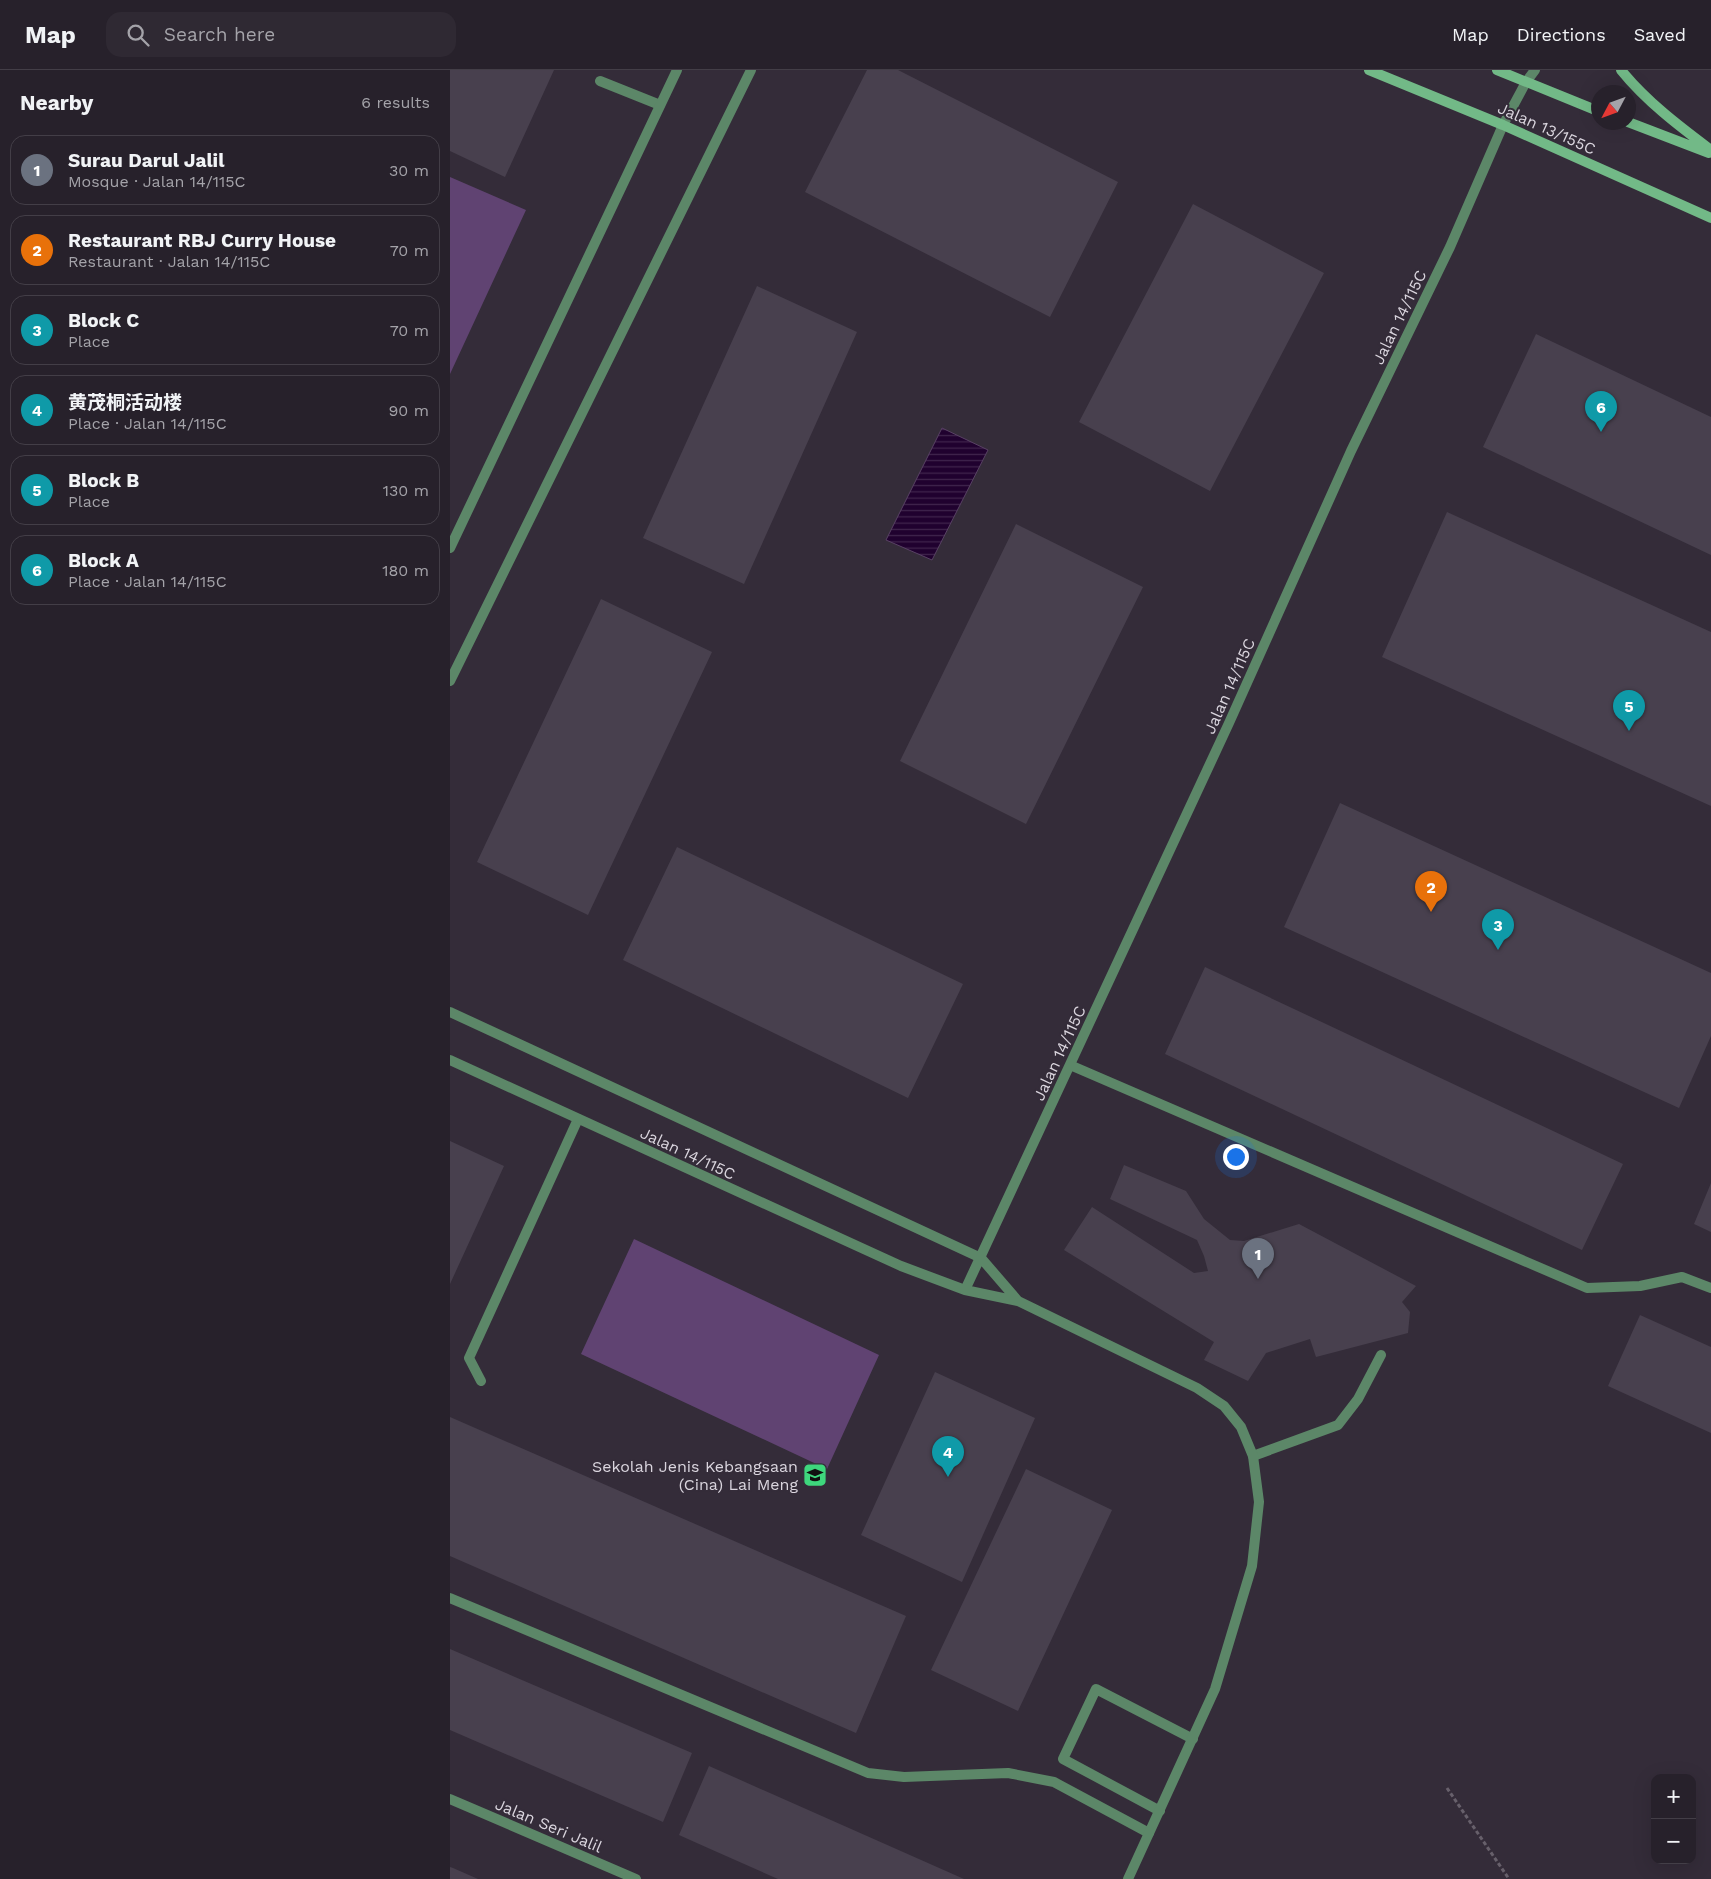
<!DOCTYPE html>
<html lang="en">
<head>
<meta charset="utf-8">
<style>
	:root { --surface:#27212b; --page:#2f2933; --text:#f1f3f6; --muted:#a4a3a9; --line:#433e47; --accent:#3ed77d }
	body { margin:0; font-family:"Work Sans","Noto Sans SC",sans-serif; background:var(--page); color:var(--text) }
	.controls { position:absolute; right:15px; bottom:15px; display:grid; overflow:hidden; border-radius:10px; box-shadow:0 5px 20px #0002 }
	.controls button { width:45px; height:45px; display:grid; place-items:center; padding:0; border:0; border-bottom:1px solid var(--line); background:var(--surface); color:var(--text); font:25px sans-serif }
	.compass { position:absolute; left:1141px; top:15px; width:45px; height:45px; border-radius:50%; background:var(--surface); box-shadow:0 5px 20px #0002; rotate:229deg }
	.you { position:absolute; left:785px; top:1086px; width:18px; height:18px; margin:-12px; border:4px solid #fff; border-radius:50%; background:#1a73e8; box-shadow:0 0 0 8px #1a73e833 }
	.badge { display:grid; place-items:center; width:32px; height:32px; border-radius:50%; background:var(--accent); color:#fff; font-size:16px; font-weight:700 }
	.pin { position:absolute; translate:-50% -41px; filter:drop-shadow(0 1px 2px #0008) }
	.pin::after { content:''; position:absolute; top:26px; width:18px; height:15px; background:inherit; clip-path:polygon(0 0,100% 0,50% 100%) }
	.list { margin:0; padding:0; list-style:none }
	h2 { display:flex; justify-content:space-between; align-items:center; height:65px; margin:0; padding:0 20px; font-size:21px }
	h2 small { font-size:16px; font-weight:400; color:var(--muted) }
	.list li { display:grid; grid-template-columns:32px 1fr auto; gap:15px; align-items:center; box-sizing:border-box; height:70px; margin:0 10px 10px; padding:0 10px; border:1px solid var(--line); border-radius:15px }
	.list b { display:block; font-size:19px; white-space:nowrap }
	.list p { margin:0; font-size:16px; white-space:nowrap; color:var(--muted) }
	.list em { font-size:16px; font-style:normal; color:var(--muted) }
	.icon { flex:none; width:28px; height:28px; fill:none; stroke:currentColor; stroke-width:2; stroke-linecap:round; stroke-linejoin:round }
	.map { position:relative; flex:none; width:1261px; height:1809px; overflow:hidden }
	header { display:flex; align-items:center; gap:30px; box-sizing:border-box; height:70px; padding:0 25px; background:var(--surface); border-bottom:1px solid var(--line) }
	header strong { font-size:24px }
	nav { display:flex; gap:28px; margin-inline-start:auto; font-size:18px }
	.search { width:350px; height:45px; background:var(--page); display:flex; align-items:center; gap:12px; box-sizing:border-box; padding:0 18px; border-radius:15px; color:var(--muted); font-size:19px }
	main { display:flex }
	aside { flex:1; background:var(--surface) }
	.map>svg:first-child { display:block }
	.park { fill:#604372 }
	.water { fill:url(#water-rules); stroke:#584164 }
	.building { fill:#48404e }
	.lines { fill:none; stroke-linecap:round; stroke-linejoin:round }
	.path { stroke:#67606b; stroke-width:3; stroke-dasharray:4 2.5; stroke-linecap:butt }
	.service { stroke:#5c8768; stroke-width:10 }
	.minor { stroke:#5c8768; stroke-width:10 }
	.secondary { stroke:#72b987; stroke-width:10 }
	.labels { text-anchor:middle; stroke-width:4; stroke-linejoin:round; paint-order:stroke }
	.street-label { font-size:16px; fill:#dad5de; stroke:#342c39 }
	.poi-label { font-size:16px; fill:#dad5de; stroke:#342c39; text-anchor:end }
</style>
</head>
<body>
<header>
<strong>Map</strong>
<div class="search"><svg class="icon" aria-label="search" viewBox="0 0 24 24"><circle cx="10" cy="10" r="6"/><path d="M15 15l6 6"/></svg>Search here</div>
<nav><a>Map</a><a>Directions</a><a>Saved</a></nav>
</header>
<main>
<aside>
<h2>Nearby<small>6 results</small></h2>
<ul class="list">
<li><span class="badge" style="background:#6b7280">1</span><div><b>Surau Darul Jalil</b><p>Mosque · Jalan 14/115C</p></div><em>30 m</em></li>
<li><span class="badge" style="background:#e8710a">2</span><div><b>Restaurant RBJ Curry House</b><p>Restaurant · Jalan 14/115C</p></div><em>70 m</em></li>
<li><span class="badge" style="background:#0f9aa8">3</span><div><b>Block C</b><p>Place</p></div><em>70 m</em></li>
<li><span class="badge" style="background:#0f9aa8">4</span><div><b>黄茂桐活动楼</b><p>Place · Jalan 14/115C</p></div><em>90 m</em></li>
<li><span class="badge" style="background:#0f9aa8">5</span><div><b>Block B</b><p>Place</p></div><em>130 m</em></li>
<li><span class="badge" style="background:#0f9aa8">6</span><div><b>Block A</b><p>Place · Jalan 14/115C</p></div><em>180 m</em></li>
</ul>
</aside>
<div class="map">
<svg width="1261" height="1809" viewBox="0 0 1261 1809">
	<defs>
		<pattern id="water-rules" width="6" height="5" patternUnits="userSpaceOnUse" patternTransform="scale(1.25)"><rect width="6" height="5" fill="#20012f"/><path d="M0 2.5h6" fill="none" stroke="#40254d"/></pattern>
	</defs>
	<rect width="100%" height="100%" fill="#342c39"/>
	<path class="park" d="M0 107 76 140 0 304Z
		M184 1169 429 1285 377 1399 131 1284Z"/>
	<path class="water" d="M492 358 538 380 482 490 436 470Z"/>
	<path class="building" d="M0 0H104L55 107 0 81Z
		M417 0H448L668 112 600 247 355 122Z
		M743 134 874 203 760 421 629 352Z
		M307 216 407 262 294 514 193 468Z
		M1086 264 1261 347V485L1033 377Z
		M997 442 1261 562V736L932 587Z
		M566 454 693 517 576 754 450 691Z
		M151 529 262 582 138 845 27 792Z
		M890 733 1261 903V966L1229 1038 834 857Z
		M227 777 513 914 458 1028 173 890Z
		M755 897 1173 1094 1132 1180 715 984Z
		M0 1071 54 1096 0 1214Z
		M674 1095 736 1121 754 1149 780 1170 794 1171 849 1154 966 1216 952 1232 960 1242 958 1263 866 1287 860 1269 816 1283 798 1311 754 1290 764 1272 614 1180 642 1137 744 1203 758 1201 754 1186 747 1170 660 1129Z
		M1261 1113V1162L1244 1154Z
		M1190 1245 1261 1277V1363L1158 1316Z
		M485 1302 585 1348 512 1512 411 1465Z
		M0 1347 456 1546 406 1663 0 1486Z
		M576 1399 662 1440 568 1641 481 1600Z
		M0 1579 242 1683 213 1752 0 1660Z
		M259 1696 435 1774 514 1809H328L258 1778 229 1765Z
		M0 1797 3 1798 28 1809H0Z"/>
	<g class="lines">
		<path class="path" d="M997 1718 1059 1809"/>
		<path class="service" d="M150 11 210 35
			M31 1311 19 1288 128 1049
			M803 1386 888 1355 908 1329 931 1285
			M0 1528 418 1703 454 1707 558 1703 604 1712 699 1763
			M710 1741 613 1689 646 1619 743 1669"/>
		<path class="minor" d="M0 478 227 0
			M0 611 301 0
			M0 942 531 1188 568 1231
			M0 990 451 1196 515 1220 568 1231 747 1318 774 1336 791 1357 803 1386 809 1432 802 1496 765 1619 678 1809
			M620 995 1137 1218 1190 1216 1232 1207 1261 1218
			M515 1220 779 653 901 381 1000 177 1053 55 1076 12 1085 0
			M0 1729 186 1809"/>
		<path class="secondary" d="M919 0 1053 55 1261 148
			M1047 0 1148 41
			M1171 0C1196 31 1229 56 1261 80
			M1178 52 1259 83"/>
	</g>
	<defs>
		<g id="school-square" transform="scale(1.25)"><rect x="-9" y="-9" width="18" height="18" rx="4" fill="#3ed77d" stroke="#342c39"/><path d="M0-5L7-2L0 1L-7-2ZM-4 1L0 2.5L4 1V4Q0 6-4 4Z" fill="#111"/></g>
	</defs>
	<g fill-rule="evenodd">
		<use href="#school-square" x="365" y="1405"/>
	</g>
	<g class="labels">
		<g class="street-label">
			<text transform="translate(1097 58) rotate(24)" y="6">Jalan 13/155C</text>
			<text transform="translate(949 247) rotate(-64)" y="6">Jalan 14/115C</text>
			<text transform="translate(779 616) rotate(-66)" y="6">Jalan 14/115C</text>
			<text transform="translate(609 983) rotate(-65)" y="6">Jalan 14/115C</text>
			<text transform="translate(238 1083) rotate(25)" y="6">Jalan 14/115C</text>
			<text transform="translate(99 1755) rotate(23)" y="6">Jalan Seri Jalil</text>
		</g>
		<g class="poi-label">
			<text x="348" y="1402">Sekolah Jenis Kebangsaan<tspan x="348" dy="18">(Cina) Lai Meng</tspan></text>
		</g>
	</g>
</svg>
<div class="controls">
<button>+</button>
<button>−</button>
</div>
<svg class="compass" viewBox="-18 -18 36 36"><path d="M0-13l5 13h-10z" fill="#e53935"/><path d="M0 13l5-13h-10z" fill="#a4a3a9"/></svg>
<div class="you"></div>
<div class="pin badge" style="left:808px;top:1209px;background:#6b7280">1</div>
<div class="pin badge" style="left:981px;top:842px;background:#e8710a">2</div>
<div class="pin badge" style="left:1048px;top:880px;background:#0f9aa8">3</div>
<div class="pin badge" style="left:498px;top:1407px;background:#0f9aa8">4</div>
<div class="pin badge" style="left:1179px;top:661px;background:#0f9aa8">5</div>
<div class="pin badge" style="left:1151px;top:362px;background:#0f9aa8">6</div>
</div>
</main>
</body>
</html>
